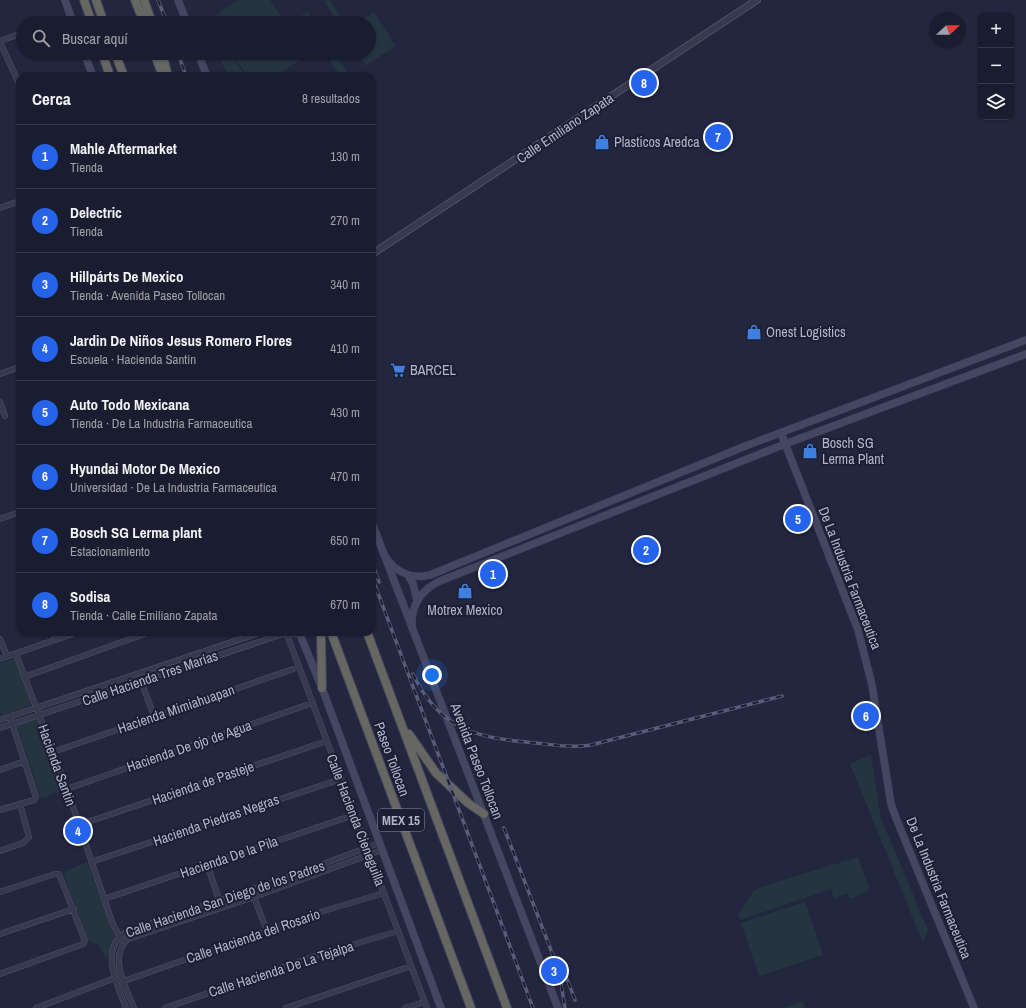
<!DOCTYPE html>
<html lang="es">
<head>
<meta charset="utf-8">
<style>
	:root { --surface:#1a1c2f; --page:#232537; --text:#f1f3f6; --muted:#9fa1aa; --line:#383a4b; --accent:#2563eb }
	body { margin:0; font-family:"Archivo Narrow",sans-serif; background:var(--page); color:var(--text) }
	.controls { position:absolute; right:12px; top:12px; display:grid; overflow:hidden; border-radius:8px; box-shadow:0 1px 3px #0004 }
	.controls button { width:36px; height:36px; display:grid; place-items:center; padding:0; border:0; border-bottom:1px solid var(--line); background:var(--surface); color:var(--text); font:20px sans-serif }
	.compass { position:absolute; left:930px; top:12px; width:36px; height:36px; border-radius:50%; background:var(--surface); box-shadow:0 1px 3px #0004; rotate:68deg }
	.you { position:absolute; left:432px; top:675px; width:14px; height:14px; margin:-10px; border:3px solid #fff; border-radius:50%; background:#1a73e8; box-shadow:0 0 0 6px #1a73e833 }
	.badge { display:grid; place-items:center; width:26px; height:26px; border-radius:50%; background:var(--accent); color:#fff; font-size:13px; font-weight:700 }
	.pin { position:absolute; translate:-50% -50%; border:2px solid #fff; box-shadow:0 1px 4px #0006 }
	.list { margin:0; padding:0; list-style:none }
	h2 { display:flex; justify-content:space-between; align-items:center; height:52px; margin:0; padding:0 16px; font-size:17px }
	h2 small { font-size:13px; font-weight:400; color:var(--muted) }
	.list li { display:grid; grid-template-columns:26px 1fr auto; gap:12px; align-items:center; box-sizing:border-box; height:64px; padding:0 16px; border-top:1px solid var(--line) }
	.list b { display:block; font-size:15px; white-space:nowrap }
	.list p { margin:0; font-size:13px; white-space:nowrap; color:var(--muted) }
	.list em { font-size:13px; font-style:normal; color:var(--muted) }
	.icon { flex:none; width:22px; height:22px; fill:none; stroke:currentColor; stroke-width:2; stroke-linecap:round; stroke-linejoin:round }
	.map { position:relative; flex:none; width:1026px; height:1008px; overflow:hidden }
	.search { position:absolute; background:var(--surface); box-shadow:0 1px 3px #0004; left:16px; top:16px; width:360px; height:44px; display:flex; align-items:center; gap:10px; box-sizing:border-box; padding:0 14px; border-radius:22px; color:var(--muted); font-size:15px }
	.panel { position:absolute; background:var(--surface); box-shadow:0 1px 3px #0004; left:16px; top:72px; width:360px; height:564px; border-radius:12px }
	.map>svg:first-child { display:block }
	.green { fill:#253540 }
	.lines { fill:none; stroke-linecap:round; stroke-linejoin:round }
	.minor-casing { stroke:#4f5267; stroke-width:6 }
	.tertiary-casing { stroke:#4f5267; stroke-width:8 }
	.secondary-casing { stroke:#3d4055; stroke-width:8 }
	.trunk-casing { stroke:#3f4257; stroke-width:10 }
	.minor { stroke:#373a4f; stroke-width:5 }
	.tertiary { stroke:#373a4f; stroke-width:6 }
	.secondary { stroke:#454762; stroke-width:7 }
	.trunk { stroke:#666662; stroke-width:8 }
	.rail-casing { stroke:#595c76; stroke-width:3.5 }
	.rail { stroke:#1c1f34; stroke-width:2; stroke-dasharray:6; stroke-linecap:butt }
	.labels { text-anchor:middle; stroke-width:4; stroke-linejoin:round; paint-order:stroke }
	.shield { fill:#1c1f34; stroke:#86889d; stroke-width:1 }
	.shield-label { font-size:13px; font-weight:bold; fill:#b3b5ca }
	.street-label { font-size:14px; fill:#b3b5ca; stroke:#1c1f34 }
	.poi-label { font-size:14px; fill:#b3b5ca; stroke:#1c1f34; text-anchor:start }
</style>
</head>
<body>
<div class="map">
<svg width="1026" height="1008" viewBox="0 0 1026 1008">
	<rect width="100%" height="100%" fill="#23263f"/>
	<path class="green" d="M238 0H270L285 23H208L207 21Z
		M330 0 345 23H338L324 1Z
		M308 11 316 23H305L301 16Z
		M374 12 396 46 366 65 358 53H369V23H357Z
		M218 53H231L245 76H230L221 62Z
		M232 53H304L306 56 275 76H247Z
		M335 53 350 76H340L328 58Z
		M15 658 33 704 2 716 0 711V663Z
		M39 717 65 790 41 798 16 724Z
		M871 755 881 818 928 930 923 943 850 764Z
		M858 857 870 890 850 899 847 893 834 898 831 889 740 920 738 914 753 892 761 887Z
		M87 862 115 938 106 958 98 944 88 940 63 872Z
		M805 902 823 955 759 976 741 923Z
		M802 1001 805 1008H784Z"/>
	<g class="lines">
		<g class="minor-casing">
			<path id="minor" d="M53 23 71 17
				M0 41 23 33
				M0 42 20 86
				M0 208 20 201
				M0 374 20 367
				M0 402 5 416
				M0 519 20 512
				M53 632 56 640
				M286 632 427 1008
				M0 639 7 656
				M16 654 67 789 112 922 119 936 125 942
				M0 659 78 632
				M24 677 150 632
				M141 681 154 716
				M0 720 262 632
				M0 728 286 633 300 635
				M53 752 299 667
				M0 770 25 761
				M67 789 312 703
				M0 810 34 800 36 797 10 717
				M79 825 327 741
				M0 851 23 843 29 837 20 804
				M91 862 341 779
				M207 864 219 900
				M0 892 55 874H59L85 941 83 944 0 974
				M254 897 267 931
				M104 899 354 815
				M0 934 74 909
				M124 981 327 910 384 893
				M36 1008 115 978
				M126 1008C117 984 98 947 128 931L294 875 379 843
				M134 1008C126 988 108 957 128 939L254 897 382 850
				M165 1008 315 956 398 931
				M286 1008 411 966
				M405 1008 424 1002"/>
		</g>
		<g class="tertiary-casing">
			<path id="tertiary" d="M372 254 757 0"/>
		</g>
		<g class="secondary-casing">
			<path id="secondary" d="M65 0 73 23
				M178 0 187 23
				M84 53 93 76
				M198 53 207 76
				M781 433 858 630 872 685 891 804 896 818 974 1008
				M372 523 558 1008
				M385 556C395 572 412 580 430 575L748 445 1026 340
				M408 575 413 584 417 600
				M412 626C411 604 421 590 440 581L785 444 1026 354
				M299 632 322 688 441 1008"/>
		</g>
		<g class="trunk-casing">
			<path id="trunk" d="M84 0 92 23
				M96 0 104 23
				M135 0 144 23
				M144 0 152 23
				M102 53 110 76
				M115 53 124 76
				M154 53 163 76
				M162 53 168 76
				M321 632 322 688
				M331 632 471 1008
				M367 632 507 1008
				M409 734 436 773 468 803 484 814"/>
		</g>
		<use href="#minor" class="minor"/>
		<use href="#tertiary" class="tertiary"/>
		<use href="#secondary" class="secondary"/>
		<use href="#trunk" class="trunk"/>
		<g class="rail-casing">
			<path id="rail" d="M158 0 167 23
				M178 53 186 76
				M372 562 379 582
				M372 577 533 1008
				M413 674C440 731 478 738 536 743 554 745 572 748 591 745L782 696
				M504 828 559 971 565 1008
				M564 971 575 1000"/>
		</g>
		<use href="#rail" class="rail"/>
	</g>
	<defs>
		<g id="shop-bare" transform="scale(1.2)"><path d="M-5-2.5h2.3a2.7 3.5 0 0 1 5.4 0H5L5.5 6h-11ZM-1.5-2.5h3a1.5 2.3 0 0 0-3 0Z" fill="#3f7fe0" stroke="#1c1f34" stroke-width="2.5" paint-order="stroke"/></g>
		<g id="supermarket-bare" transform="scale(1.2)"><path d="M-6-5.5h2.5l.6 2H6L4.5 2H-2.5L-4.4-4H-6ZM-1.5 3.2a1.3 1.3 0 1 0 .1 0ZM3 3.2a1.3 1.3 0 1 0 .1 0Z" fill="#3f7fe0" stroke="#1c1f34" stroke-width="2.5" paint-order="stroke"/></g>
	</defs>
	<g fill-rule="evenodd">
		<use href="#shop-bare" x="602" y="142"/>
		<use href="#shop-bare" x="754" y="332"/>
		<use href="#supermarket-bare" x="398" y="370"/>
		<use href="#shop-bare" x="810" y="451"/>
		<use href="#shop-bare" x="465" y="591"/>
	</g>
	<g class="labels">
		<rect class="shield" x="378" y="809" width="46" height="22" rx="3"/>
		<g class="shield-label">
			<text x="401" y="825">MEX 15</text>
		</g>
		<g class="street-label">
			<text transform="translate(565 128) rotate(-34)" y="5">Calle Emiliano Zapata</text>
			<text transform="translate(850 578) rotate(69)" y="5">De La Industria Farmaceutica</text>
			<text transform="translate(150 678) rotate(-19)" y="5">Calle Hacienda Tres Marías</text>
			<text transform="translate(176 709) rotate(-19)" y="5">Hacienda Mimiahuapan</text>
			<text transform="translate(189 746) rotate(-19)" y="5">Hacienda De ojo de Agua</text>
			<text transform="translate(392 759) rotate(70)" y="5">Paseo Tollocan</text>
			<text transform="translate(477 761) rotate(69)" y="5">Avenida Paseo Tollocan</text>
			<text transform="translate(57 765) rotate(70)" y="5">Hacienda Santin</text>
			<text transform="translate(203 783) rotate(-19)" y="5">Hacienda de Pasteje</text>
			<text transform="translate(216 820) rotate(-19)" y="5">Hacienda Piedras Negras</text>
			<text transform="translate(356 820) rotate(69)" y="5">Calle Hacienda Cieneguilla</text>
			<text transform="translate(229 857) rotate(-19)" y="5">Hacienda De la Pila</text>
			<text transform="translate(939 888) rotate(68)" y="5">De La Industria Farmaceutica</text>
			<text transform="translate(225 899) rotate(-19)" y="5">Calle Hacienda San Diego de los Padres</text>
			<text transform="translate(253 936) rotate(-19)" y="5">Calle Hacienda del Rosario</text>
			<text transform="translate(281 969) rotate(-18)" y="5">Calle Hacienda De La Tejalpa</text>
		</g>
		<g class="poi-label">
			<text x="614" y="147">Plasticos Aredca</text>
			<text x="766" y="337">Onest Logistics</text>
			<text x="410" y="375">BARCEL</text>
			<text x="822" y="448">Bosch SG<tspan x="822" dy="16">Lerma Plant</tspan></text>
			<text x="465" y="615" text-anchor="middle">Motrex Mexico</text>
		</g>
	</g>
</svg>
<div class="controls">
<button>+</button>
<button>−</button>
<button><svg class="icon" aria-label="layers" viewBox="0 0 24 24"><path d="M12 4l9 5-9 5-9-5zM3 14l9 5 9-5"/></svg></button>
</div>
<svg class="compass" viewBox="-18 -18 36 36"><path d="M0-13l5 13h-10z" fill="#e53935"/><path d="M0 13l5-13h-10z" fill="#9fa1aa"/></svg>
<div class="you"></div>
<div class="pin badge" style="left:493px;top:574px">1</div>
<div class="pin badge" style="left:646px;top:550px">2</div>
<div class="pin badge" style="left:554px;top:971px">3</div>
<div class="pin badge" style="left:78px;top:831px">4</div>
<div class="pin badge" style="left:798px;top:519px">5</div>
<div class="pin badge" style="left:866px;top:716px">6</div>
<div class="pin badge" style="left:718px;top:137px">7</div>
<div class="pin badge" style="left:644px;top:83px">8</div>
<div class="search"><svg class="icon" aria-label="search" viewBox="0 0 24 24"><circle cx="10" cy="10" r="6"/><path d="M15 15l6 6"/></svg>Buscar aquí</div>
<section class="panel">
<h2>Cerca<small>8 resultados</small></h2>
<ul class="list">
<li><span class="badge">1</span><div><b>Mahle Aftermarket</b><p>Tienda</p></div><em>130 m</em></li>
<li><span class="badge">2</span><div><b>Delectric</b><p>Tienda</p></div><em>270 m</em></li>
<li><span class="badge">3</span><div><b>Hillpárts De Mexico</b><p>Tienda · Avenida Paseo Tollocan</p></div><em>340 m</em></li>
<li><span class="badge">4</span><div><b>Jardin De Niños Jesus Romero Flores</b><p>Escuela · Hacienda Santin</p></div><em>410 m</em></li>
<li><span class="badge">5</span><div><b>Auto Todo Mexicana</b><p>Tienda · De La Industria Farmaceutica</p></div><em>430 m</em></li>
<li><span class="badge">6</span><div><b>Hyundai Motor De Mexico</b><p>Universidad · De La Industria Farmaceutica</p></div><em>470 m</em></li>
<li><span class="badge">7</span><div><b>Bosch SG Lerma plant</b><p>Estacionamiento</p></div><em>650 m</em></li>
<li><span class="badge">8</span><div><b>Sodisa</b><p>Tienda · Calle Emiliano Zapata</p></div><em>670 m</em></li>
</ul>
</section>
</div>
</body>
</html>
